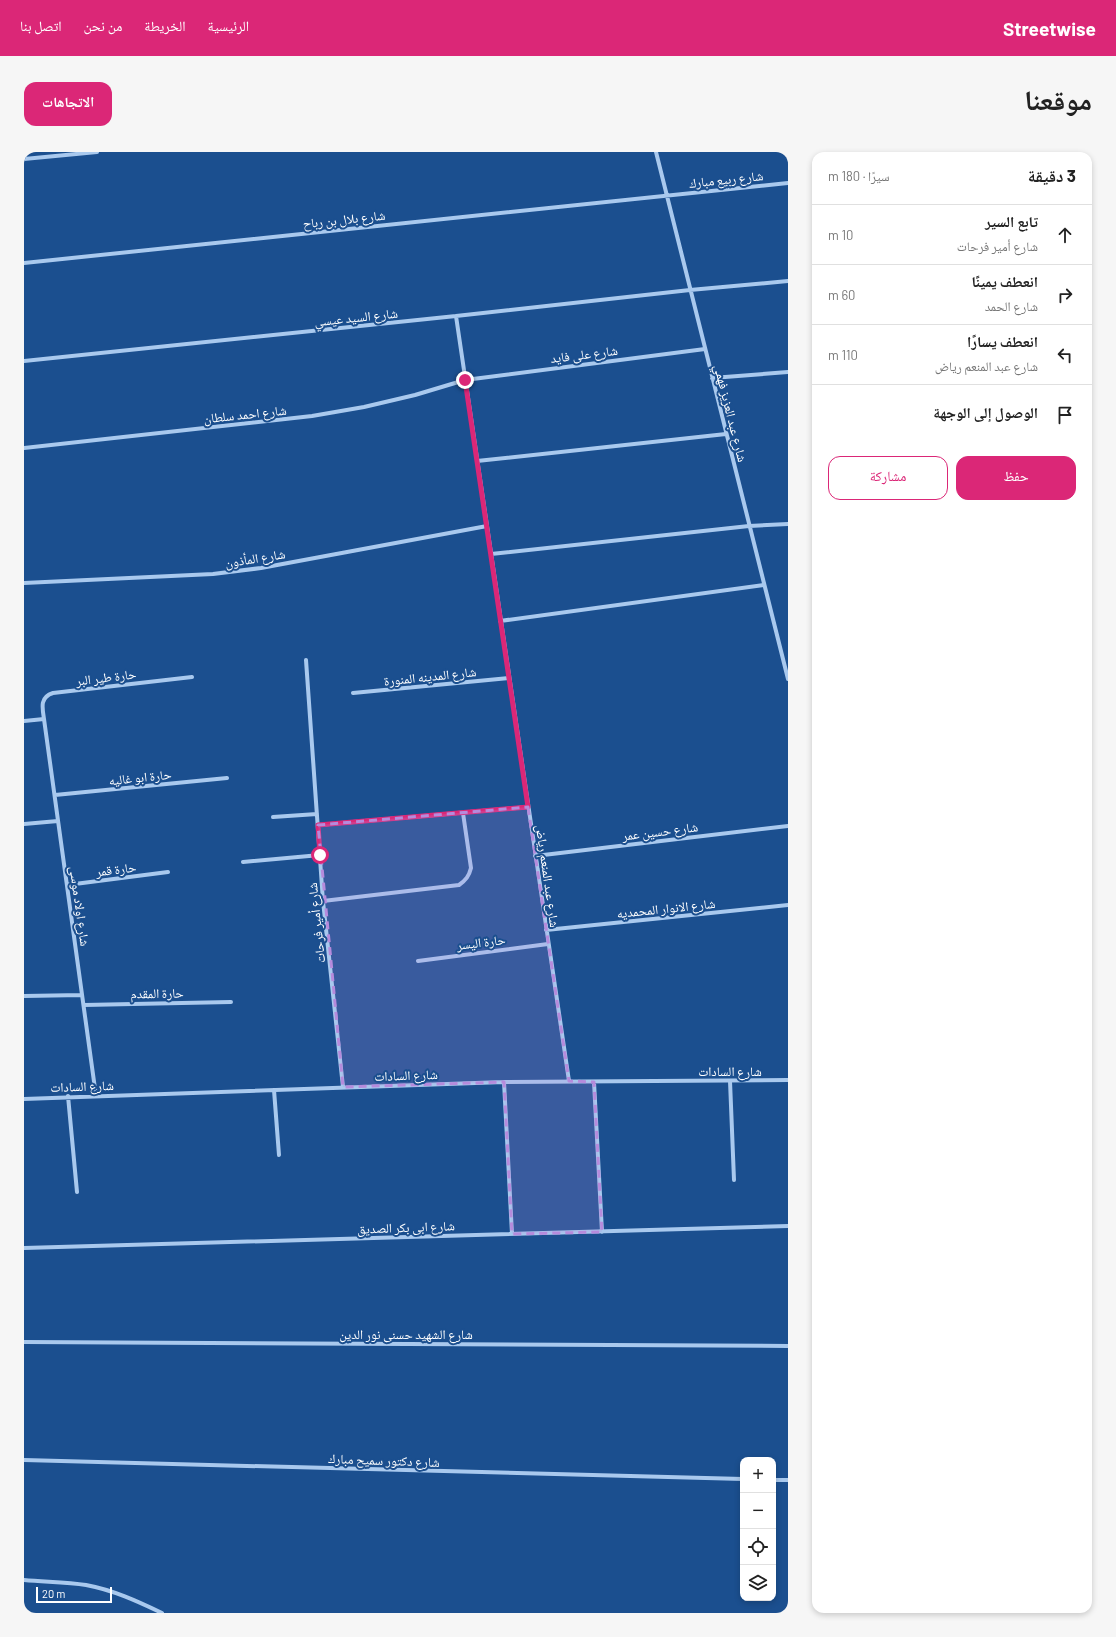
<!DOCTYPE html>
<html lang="ar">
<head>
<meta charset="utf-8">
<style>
	:root { --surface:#fff; --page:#f6f6f6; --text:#222; --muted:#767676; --line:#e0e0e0; --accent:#db2777 }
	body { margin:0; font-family:Barlow,"Noto Naskh Arabic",sans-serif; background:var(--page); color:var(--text); direction:rtl }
	.controls { position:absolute; right:12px; bottom:12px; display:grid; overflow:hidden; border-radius:8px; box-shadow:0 2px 6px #0003 }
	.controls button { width:36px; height:36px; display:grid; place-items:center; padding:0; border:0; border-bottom:1px solid var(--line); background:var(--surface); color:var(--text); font:20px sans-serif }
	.scale { position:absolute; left:12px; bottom:10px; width:76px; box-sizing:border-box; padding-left:4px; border:2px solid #fff; border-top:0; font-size:11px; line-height:14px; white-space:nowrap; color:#fff; -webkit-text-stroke:3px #1b4f8f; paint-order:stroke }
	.stop { position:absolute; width:12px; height:12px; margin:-9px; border:3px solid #db2777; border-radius:50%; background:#fff }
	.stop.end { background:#db2777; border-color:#fff; box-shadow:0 1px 4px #0008 }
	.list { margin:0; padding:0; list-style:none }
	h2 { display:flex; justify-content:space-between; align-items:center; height:52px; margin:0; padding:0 16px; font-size:17px }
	h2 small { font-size:13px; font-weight:400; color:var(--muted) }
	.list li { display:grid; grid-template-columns:26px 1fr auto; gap:12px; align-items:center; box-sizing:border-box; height:60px; padding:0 16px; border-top:1px solid var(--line) }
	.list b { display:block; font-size:15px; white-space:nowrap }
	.list p { margin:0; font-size:13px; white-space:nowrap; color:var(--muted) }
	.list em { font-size:13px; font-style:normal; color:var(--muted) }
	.actions { display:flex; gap:8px; padding:12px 16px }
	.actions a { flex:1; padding:9px 0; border:1px solid var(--accent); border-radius:12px; text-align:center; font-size:14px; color:var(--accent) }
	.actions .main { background:var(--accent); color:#fff }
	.icon { flex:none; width:22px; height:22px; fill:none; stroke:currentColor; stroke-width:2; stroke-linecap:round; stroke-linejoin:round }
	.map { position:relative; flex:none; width:764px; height:1461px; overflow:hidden; direction:ltr; border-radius:12px }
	header { display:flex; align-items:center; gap:24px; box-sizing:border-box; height:56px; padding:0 20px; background:var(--accent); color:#fff }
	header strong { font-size:19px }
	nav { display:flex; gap:22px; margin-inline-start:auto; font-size:14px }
	.intro { display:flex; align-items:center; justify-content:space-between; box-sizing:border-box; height:96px; padding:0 24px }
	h1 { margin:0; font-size:28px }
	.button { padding:10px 18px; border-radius:12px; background:var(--accent); color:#fff; font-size:14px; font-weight:700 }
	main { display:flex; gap:24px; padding:0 24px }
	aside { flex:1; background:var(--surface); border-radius:12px; box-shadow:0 2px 6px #0003 }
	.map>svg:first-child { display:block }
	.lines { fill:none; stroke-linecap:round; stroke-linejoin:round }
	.street { stroke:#a9c9ee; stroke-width:4 }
	.route { stroke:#db2777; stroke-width:5 }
	.marked { fill:#b68bdc; fill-opacity:0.2; stroke:#b68bdc; stroke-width:3; stroke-dasharray:8 5; stroke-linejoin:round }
	.labels { text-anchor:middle; stroke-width:4; stroke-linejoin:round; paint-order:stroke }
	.street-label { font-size:13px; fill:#fff; stroke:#1b4f8f }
</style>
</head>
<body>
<header>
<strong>Streetwise</strong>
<nav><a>الرئيسية</a><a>الخريطة</a><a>من نحن</a><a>اتصل بنا</a></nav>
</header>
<div class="intro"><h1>موقعنا</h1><a class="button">الاتجاهات</a></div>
<main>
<aside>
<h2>3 دقيقة<small>سيرًا · 180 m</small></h2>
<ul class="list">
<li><svg class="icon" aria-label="ahead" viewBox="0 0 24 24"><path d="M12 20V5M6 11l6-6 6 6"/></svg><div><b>تابع السير</b><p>شارع أمير فرحات</p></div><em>10 m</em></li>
<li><svg class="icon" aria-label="right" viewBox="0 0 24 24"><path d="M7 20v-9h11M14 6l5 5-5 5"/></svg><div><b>انعطف يمينًا</b><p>شارع الحمد</p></div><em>60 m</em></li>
<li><svg class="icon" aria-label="left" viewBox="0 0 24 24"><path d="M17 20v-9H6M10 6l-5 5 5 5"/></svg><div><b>انعطف يسارًا</b><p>شارع عبد المنعم رياض</p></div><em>110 m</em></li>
<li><svg class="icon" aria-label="arrive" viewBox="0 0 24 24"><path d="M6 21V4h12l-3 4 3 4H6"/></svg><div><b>الوصول إلى الوجهة</b></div></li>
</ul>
<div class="actions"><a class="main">حفظ</a><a>مشاركة</a></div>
</aside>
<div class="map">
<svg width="764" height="1461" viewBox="0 0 764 1461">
	<rect width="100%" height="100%" fill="#1b4f8f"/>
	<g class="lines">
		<path class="street" d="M632 0 764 527
			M0 7 73 0
			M0 111 764 31
			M432 164 545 929
			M0 209 432 164 666 138 764 129
			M688 226 764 220
			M0 296 288 264 340 255 391 243 441 228 681 197
			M453 309 702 282
			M467 402 725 374 764 372
			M0 431 189 422 237 416 463 374
			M476 469 740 433
			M282 508 299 749 319 935
			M329 541 485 526
			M0 569 20 567
			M31 643 203 626
			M249 665 293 662
			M0 672 34 669
			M294 673 504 655
			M511 704 764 674
			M219 710 296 703
			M43 733 144 720
			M299 749 435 733C442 728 445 724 447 716L439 661
			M522 778 764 753
			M394 809 524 792
			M0 844 58 843
			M60 853 207 850
			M706 929 710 1028
			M480 930 488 1082
			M570 930 578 1080
			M250 938 255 1003
			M44 944 53 1040
			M72 944 20 567C18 555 16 545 29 541L168 525
			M0 947 480 930 764 928
			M0 1096 764 1074
			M0 1190 764 1194
			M0 1308 719 1327
			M749 1328H764
			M0 1428C21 1430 42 1430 62 1433 89 1438 113 1449 138 1461"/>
	</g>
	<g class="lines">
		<path class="route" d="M296 703 294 673 504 655 441 228"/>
	</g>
	<path class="marked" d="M504 655 545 929 570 930 578 1080 488 1082 480 930 319 935 294 673Z"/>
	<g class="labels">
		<g class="street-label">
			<text transform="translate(702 27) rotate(-6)" y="5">شارع ربيع مبارك</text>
			<text transform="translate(320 67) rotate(-6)" y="5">شارع بلال بن رباح</text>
			<text transform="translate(332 165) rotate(-6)" y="5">شارع السيد عيسي</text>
			<text transform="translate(560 202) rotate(-7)" y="5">شارع على فايد</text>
			<text transform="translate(707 261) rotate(76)" y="5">شارع عبد العزيز فهمي</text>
			<text transform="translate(221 262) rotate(-6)" y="5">شارع احمد سلطان</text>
			<text transform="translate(231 406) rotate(-9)" y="5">شارع المأذون</text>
			<text transform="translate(406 524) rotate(-6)" y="5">شارع المدينه المنورة</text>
			<text transform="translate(82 525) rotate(-7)" y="5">حارة طير البر</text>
			<text transform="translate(116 625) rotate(-6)" y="5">حارة ابو غاليه</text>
			<text transform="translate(636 679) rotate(-7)" y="5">شارع حسين عمر</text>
			<text transform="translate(92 717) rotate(-7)" y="5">حارة قمر</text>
			<text transform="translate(524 724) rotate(82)" y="5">شارع عبد المنعم رياض</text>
			<text transform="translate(56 754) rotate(82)" y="5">شارع اولاد موسى</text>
			<text transform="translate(642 756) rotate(-6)" y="5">شارع الانوار المحمديه</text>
			<text transform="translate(292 771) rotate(-96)" y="5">شارع أمير فرحات</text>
			<text transform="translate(457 790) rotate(-7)" y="5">حارة اليسر</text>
			<text transform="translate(133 841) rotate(-1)" y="5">حارة المقدم</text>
			<text x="706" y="924">شارع السادات</text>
			<text transform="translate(382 923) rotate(-2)" y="5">شارع السادات</text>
			<text transform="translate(58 934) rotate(-2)" y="5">شارع السادات</text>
			<text transform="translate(382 1075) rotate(-2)" y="5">شارع ابى بكر الصديق</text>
			<text x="382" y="1187">شارع الشهيد حسنى نور الدين</text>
			<text transform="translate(360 1308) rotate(2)" y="5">شارع دكتور سميح مبارك</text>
		</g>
	</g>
</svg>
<div class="controls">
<button>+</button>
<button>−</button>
<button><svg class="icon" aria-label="locate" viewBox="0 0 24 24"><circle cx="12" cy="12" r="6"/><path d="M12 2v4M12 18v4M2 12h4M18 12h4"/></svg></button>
<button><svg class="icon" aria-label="layers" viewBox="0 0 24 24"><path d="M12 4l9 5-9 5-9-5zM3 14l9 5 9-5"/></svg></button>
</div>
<div class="scale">20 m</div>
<div class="stop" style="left:296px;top:703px"></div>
<div class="stop end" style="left:441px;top:228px"></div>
</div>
</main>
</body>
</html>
